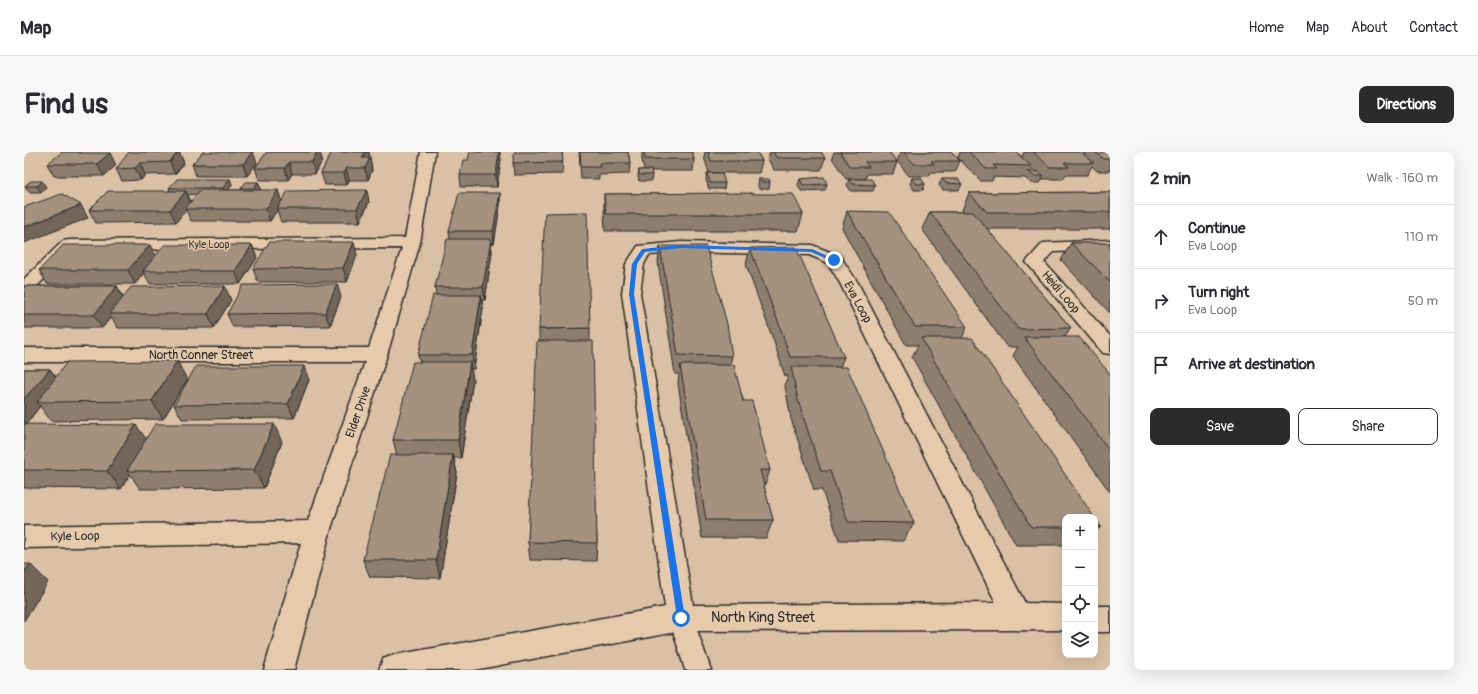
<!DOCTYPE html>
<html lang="en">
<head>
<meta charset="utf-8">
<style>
	:root { --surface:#fff; --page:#f7f7f7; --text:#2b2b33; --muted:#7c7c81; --line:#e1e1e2; --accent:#2b2b2b }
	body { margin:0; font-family:Pangolin,sans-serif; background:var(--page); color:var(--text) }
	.controls { position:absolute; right:12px; bottom:12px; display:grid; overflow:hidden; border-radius:8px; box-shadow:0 4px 16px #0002 }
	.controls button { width:36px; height:36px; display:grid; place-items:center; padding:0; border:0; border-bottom:1px solid var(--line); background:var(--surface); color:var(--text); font:20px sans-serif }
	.stop { position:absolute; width:12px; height:12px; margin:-9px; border:3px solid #1a73e8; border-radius:50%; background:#fff }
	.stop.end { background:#1a73e8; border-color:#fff; box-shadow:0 1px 4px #0008 }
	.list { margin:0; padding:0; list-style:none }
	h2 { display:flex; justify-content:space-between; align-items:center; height:52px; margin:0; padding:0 16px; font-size:17px }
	h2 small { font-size:13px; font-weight:400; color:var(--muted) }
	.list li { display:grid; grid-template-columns:26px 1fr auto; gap:12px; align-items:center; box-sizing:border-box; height:64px; padding:0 16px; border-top:1px solid var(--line) }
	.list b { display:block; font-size:15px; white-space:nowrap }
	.list p { margin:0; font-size:13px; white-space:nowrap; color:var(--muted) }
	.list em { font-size:13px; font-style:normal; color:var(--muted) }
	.actions { display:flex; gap:8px; padding:12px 16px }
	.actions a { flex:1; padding:9px 0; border:1px solid var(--accent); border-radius:8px; text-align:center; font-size:14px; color:var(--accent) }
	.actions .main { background:var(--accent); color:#fff }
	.icon { flex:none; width:22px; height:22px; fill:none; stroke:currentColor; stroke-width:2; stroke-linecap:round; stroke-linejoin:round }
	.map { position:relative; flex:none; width:1086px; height:518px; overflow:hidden; border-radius:8px }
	header { display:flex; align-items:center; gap:24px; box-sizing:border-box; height:56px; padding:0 20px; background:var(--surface); border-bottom:1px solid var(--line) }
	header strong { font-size:19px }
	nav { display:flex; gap:22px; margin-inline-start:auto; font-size:14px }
	.intro { display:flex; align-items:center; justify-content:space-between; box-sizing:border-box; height:96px; padding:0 24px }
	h1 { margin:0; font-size:28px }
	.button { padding:10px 18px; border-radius:8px; background:var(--accent); color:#fff; font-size:14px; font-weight:700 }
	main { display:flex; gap:24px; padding:0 24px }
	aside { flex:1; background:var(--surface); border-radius:8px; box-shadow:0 4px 16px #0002 }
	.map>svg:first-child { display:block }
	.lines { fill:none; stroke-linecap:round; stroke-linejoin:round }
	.service-casing { stroke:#2b2b2b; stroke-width:3 }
	.minor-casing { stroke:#2b2b2b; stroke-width:3 }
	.service { fill:#e5caac; fill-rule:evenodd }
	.minor { fill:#e5caac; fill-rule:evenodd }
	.wall { fill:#8d7e6d; stroke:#2b2b2b; fill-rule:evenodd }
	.shaded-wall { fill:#736659; stroke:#2b2b2b }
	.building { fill:#a4927f; stroke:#2b2b2b }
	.route { fill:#1a73e8 }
	.labels { text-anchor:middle; stroke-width:3; stroke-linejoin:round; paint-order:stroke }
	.far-street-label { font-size:10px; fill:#2b2b2b; stroke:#e5caac }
	.street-label { font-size:12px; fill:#2b2b2b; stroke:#e5caac }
	.near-street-label { font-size:14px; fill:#2b2b2b; stroke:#e5caac }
</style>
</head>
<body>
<header>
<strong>Map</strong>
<nav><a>Home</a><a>Map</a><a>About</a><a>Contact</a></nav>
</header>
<div class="intro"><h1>Find us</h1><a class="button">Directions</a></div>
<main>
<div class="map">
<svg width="1086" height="518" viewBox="0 0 1086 518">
	<rect width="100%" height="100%" fill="#dac0a4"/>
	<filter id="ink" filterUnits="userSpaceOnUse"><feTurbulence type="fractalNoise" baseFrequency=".025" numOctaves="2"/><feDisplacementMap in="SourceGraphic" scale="8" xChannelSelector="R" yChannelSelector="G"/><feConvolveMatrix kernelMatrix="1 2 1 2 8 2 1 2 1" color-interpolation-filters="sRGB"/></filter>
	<g filter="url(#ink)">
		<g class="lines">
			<g class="service-casing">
				<path id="service" d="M657 454 666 458 687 518H661L645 466 648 458Z"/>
			</g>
			<g class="minor-casing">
				<path id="minor" d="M397 0H411L396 91 363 203 306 380 270 518H240L277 391 0 396V374L284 369 341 210H0V196H345L378 96 49 98 6 141 0 142V127L39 89 45 88 381 86Z
					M1086 88V98L1030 100 1020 110 1086 184V202L1079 201 1002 110 1019 91Z
					M657 90 788 93 816 104 834 131 1001 451 1041 452V478L657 479 450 518H355L359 507 370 503 641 455 598 141 602 112 614 94ZM657 100 785 103 804 111 816 131 972 451 669 453 616 141 620 112 625 103Z
					M1071 454H1086V480H1071Z"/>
			</g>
			<use href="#service" class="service"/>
			<use href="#minor" class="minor"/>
		</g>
		<path class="wall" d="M121 0H155L160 11 151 22 121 23 117 28 98 29 92 17Z
			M243 0H296L298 9 291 22H268L264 28H235L231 16Z
			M308 0H345L348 18 344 28H325L323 33H301L297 21Z
			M538 0 539 22 490 23 489 11Z
			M555 0H604L606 11 605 22 575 23V27H557Z
			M618 0H668L670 7 669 19H627L628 23 627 29H615L614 24 615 18H620L618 7Z
			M681 0H733L738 9 735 21H685L680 5Z
			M746 0H797L801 6 797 18H750L744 7Z
			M810 0H865L873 10 869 22H843L841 27H822L808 6Z
			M877 0H928L936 9 931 20H907L905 24H885L873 9Z
			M936 0H992L998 5 1000 0H1057L1060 3 1061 0H1086V19H1073L1068 14 1063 23H1041L1039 27H1019V26L1016 31H1007L1001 26 969 25 968 29H957L934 6ZM1006 15 1012 20 1004 19Z
			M57 1 92 13 80 24H30L23 12Z
			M477 7 473 35H437L436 23 444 8Z
			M233 11 223 24H172L168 12Z
			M683 21 701 31 700 37H685L682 28Z
			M888 26 901 32 899 38H890L886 32Z
			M206 27 208 33 204 38H218L217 36 234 30 237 37 236 38 258 49 345 50 336 70H257L253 58 246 69H167L162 58 152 70 72 71 65 58 146 39 145 36ZM173 42 167 50 164 43Z
			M735 27 746 30 745 37H735L734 33Z
			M776 27 803 32 801 38 777 39 774 33Z
			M825 27 851 33 849 39H827L823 33Z
			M918 27 938 32 935 38H919L915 33Z
			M7 29 22 35 17 40H5L1 34Z
			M1086 40V77H963L1047 176 1041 185 1086 222V340L989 204 994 195H983L898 77 906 60H940L938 58 945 41Z
			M476 41V53L470 92H467L468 100 461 148H458L459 156 450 217H447L449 228 437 306H430L433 321 416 426 346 425 339 408 373 303 369 288 396 210 394 203 412 143 411 135 426 87 425 79Z
			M580 42H728L779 62 774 79H581L580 59Z
			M823 59 943 175 938 186 1041 365V393H992L888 205 894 193H882L818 76Z
			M1047 91H1086V161L1037 108Z
			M228 93 233 106 216 132H126L120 121 111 132H23L15 118 131 104Z
			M636 94 708 204 706 213 746 318 740 336 749 368 742 386H678L654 231 655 222H651L634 111Z
			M726 96 820 205 816 215 890 371 879 389 815 388 798 338H790L767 267 761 234 764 224H761L750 190 722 113Z
			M333 103 323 130H234L229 117Z
			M0 134H93L99 145 207 148 190 176H94L87 165 78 176H0Z
			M317 145 306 174 209 175 203 162Z
			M566 176V189L573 391 572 409 506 408 504 390 515 189V177Z
			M153 209 163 228 139 267 27 269 16 254 3 271H0V217H26L32 225Z
			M285 228 270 266 158 267 150 253Z
			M0 272 122 287 258 290 240 336 116 337 106 322 97 337 0 336Z
			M1071 366 1077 375 1071 380Z"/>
		<path class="shaded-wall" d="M154 0H155L160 11 151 22 146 10Z
			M228 0H229L233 11 223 24 219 12Z
			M293 0H296L298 9 291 22 288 10Z
			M341 0H345L348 18 344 28 338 6Z
			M475 0H476L477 7 473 35 472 23Z
			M86 1 92 13 80 24 73 12Z
			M265 10 268 22 264 28 261 16Z
			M116 11 121 23 117 28 111 16Z
			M322 16 325 28 323 33 320 21Z
			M206 27 208 33 201 42 199 36Z
			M18 29 22 35 17 40 13 34Z
			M234 30 237 37 232 43 230 36Z
			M254 38 258 50 253 57V58L246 69 242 57Z
			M343 38 345 50 336 70 333 57Z
			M162 39 167 51 161 57 162 58 152 70 146 58Z
			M476 41V53L470 92 469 79Z
			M57 53 64 66 0 91V75Z
			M467 87 468 100 461 148 459 135Z
			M330 90 333 103 323 130 319 116Z
			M126 93 133 106 119 119 120 121 111 132 104 118Z
			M228 93 233 106 216 132 211 119Z
			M313 132 317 145 306 174 301 161Z
			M93 134 100 148 86 162 87 165 78 176 70 163Z
			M201 134 207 148 190 176 184 162Z
			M457 143 459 156 450 217 448 203Z
			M153 209 163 228 139 267 128 249Z
			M446 210 449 228 437 306 434 288Z
			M280 214 285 228 270 266 264 252Z
			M26 217 36 231 13 250 16 254 3 271 0 268V247Z
			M250 272 258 290 240 336 230 318Z
			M112 273 125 291 103 319 106 322 97 337 83 319Z
			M429 303 433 321 416 426 412 408Z
			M6 412 24 430 0 469V421Z"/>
		<path class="building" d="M38 0H56L55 1H86L73 12H23Z
			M105 0H154L146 10 116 11 111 16 92 17Z
			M179 0H228L219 12H168Z
			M243 0H293L288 10H265L261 16H231Z
			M308 0H341L338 6H346L341 16H322L320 21H297Z
			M446 0H475L472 23H436L439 8H444Z
			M490 0H538L539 10 489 11Z
			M556 0H604L606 11H575L576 15H557Z
			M620 0H668L670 7H621Z
			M684 0H733L738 9H687Z
			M749 0H797L801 6H753Z
			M816 0H865L873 10H841L845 15H826Z
			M880 0H928L936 9H907L910 12H890Z
			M945 0H992L1007 14 969 13 973 17H962Z
			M1009 0H1057L1070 11H1040L1045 15H1026Z
			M1071 0H1086V7H1080Z
			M615 18H627L628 23H615Z
			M1004 19 1015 20 1020 24H1010Z
			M683 21H698L701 31H686Z
			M800 25 803 32 779 33 776 27Z
			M888 26H897L901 32H893Z
			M153 27H206L199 36H145Z
			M735 27H745L746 30H737Z
			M825 27H847L851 33 829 32Z
			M918 27H934L938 32 922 31Z
			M7 29H18L13 34H1Z
			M222 30H234L230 36H217Z
			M176 38H254L242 57H161Z
			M343 38 333 57H253L264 39Z
			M84 39H162L146 58H65Z
			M1086 40V60H963L945 41Z
			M435 41H476L469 79H425Z
			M727 41 728 42H769L779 62H582L580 42Z
			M38 42 57 53 0 75V55Z
			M823 59 865 60 943 175H891Z
			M563 60 566 176 515 177 521 61Z
			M906 60H949L1047 176 994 177Z
			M423 87H467L459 135H411Z
			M245 90H330L319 116 229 117Z
			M1047 91H1086V130Z
			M39 93H126L104 118H15Z
			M140 93H228L211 119H119Z
			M636 94H682L703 172 708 204 654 203Z
			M772 95 820 205H766L755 172 726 96Z
			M313 132 301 161 203 162 219 133Z
			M0 134H93L70 163H0Z
			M201 134 184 162H86L107 135Z
			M409 143H457L448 203H394Z
			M1000 185H1055L1086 222V299Z
			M897 186H948L1070 365H1041V375H1007Z
			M513 189H569L573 391 504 390Z
			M153 209 128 249 13 250 43 210Z
			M389 210H446L434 288H369Z
			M656 213H710L719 249H728L746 318H736L749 368H682Z
			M172 214H280L264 252 150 253Z
			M767 215H823L890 371 824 370 806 319H797L774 248Z
			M0 217H26L0 247Z
			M0 272 112 273 83 319 0 318Z
			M131 272H250L230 318 103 319Z
			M366 303H429L412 408H339Z
			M1071 366 1077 375H1071Z
			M0 412H6L0 421Z"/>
	</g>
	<path class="route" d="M657 93 788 97 812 108 808 109 787 100 657 96 621 100 613 112 610 142 661 466 657 470 653 466 605 142 608 112 618 97Z"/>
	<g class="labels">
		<g class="far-street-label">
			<text x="185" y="96">Kyle Loop</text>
		</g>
		<g class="street-label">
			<text transform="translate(1037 140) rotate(49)" y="4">Heidi Loop</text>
			<text transform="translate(834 150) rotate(62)" y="4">Eva Loop</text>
			<text x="177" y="207">North Conner Street</text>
			<text transform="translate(334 260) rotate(-71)" y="4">Elder Drive</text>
			<text transform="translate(51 384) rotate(-1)" y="4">Kyle Loop</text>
		</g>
		<g class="near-street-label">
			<text x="739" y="470">North King Street</text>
		</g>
	</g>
</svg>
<div class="controls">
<button>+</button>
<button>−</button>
<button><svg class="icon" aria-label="locate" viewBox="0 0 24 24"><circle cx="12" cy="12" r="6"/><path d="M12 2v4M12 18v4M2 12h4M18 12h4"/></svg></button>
<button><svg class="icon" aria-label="layers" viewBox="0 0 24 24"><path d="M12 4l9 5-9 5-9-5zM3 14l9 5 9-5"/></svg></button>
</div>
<div class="stop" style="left:657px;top:466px"></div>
<div class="stop end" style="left:810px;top:108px"></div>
</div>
<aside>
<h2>2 min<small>Walk · 160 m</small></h2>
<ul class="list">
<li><svg class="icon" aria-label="ahead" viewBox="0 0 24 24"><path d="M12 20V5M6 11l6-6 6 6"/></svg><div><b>Continue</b><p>Eva Loop</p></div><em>110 m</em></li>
<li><svg class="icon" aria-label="right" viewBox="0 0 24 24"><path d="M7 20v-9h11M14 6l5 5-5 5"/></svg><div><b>Turn right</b><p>Eva Loop</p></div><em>50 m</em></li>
<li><svg class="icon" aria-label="arrive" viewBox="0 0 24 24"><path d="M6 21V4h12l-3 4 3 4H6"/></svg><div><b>Arrive at destination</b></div></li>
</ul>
<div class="actions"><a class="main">Save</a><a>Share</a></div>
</aside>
</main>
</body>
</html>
